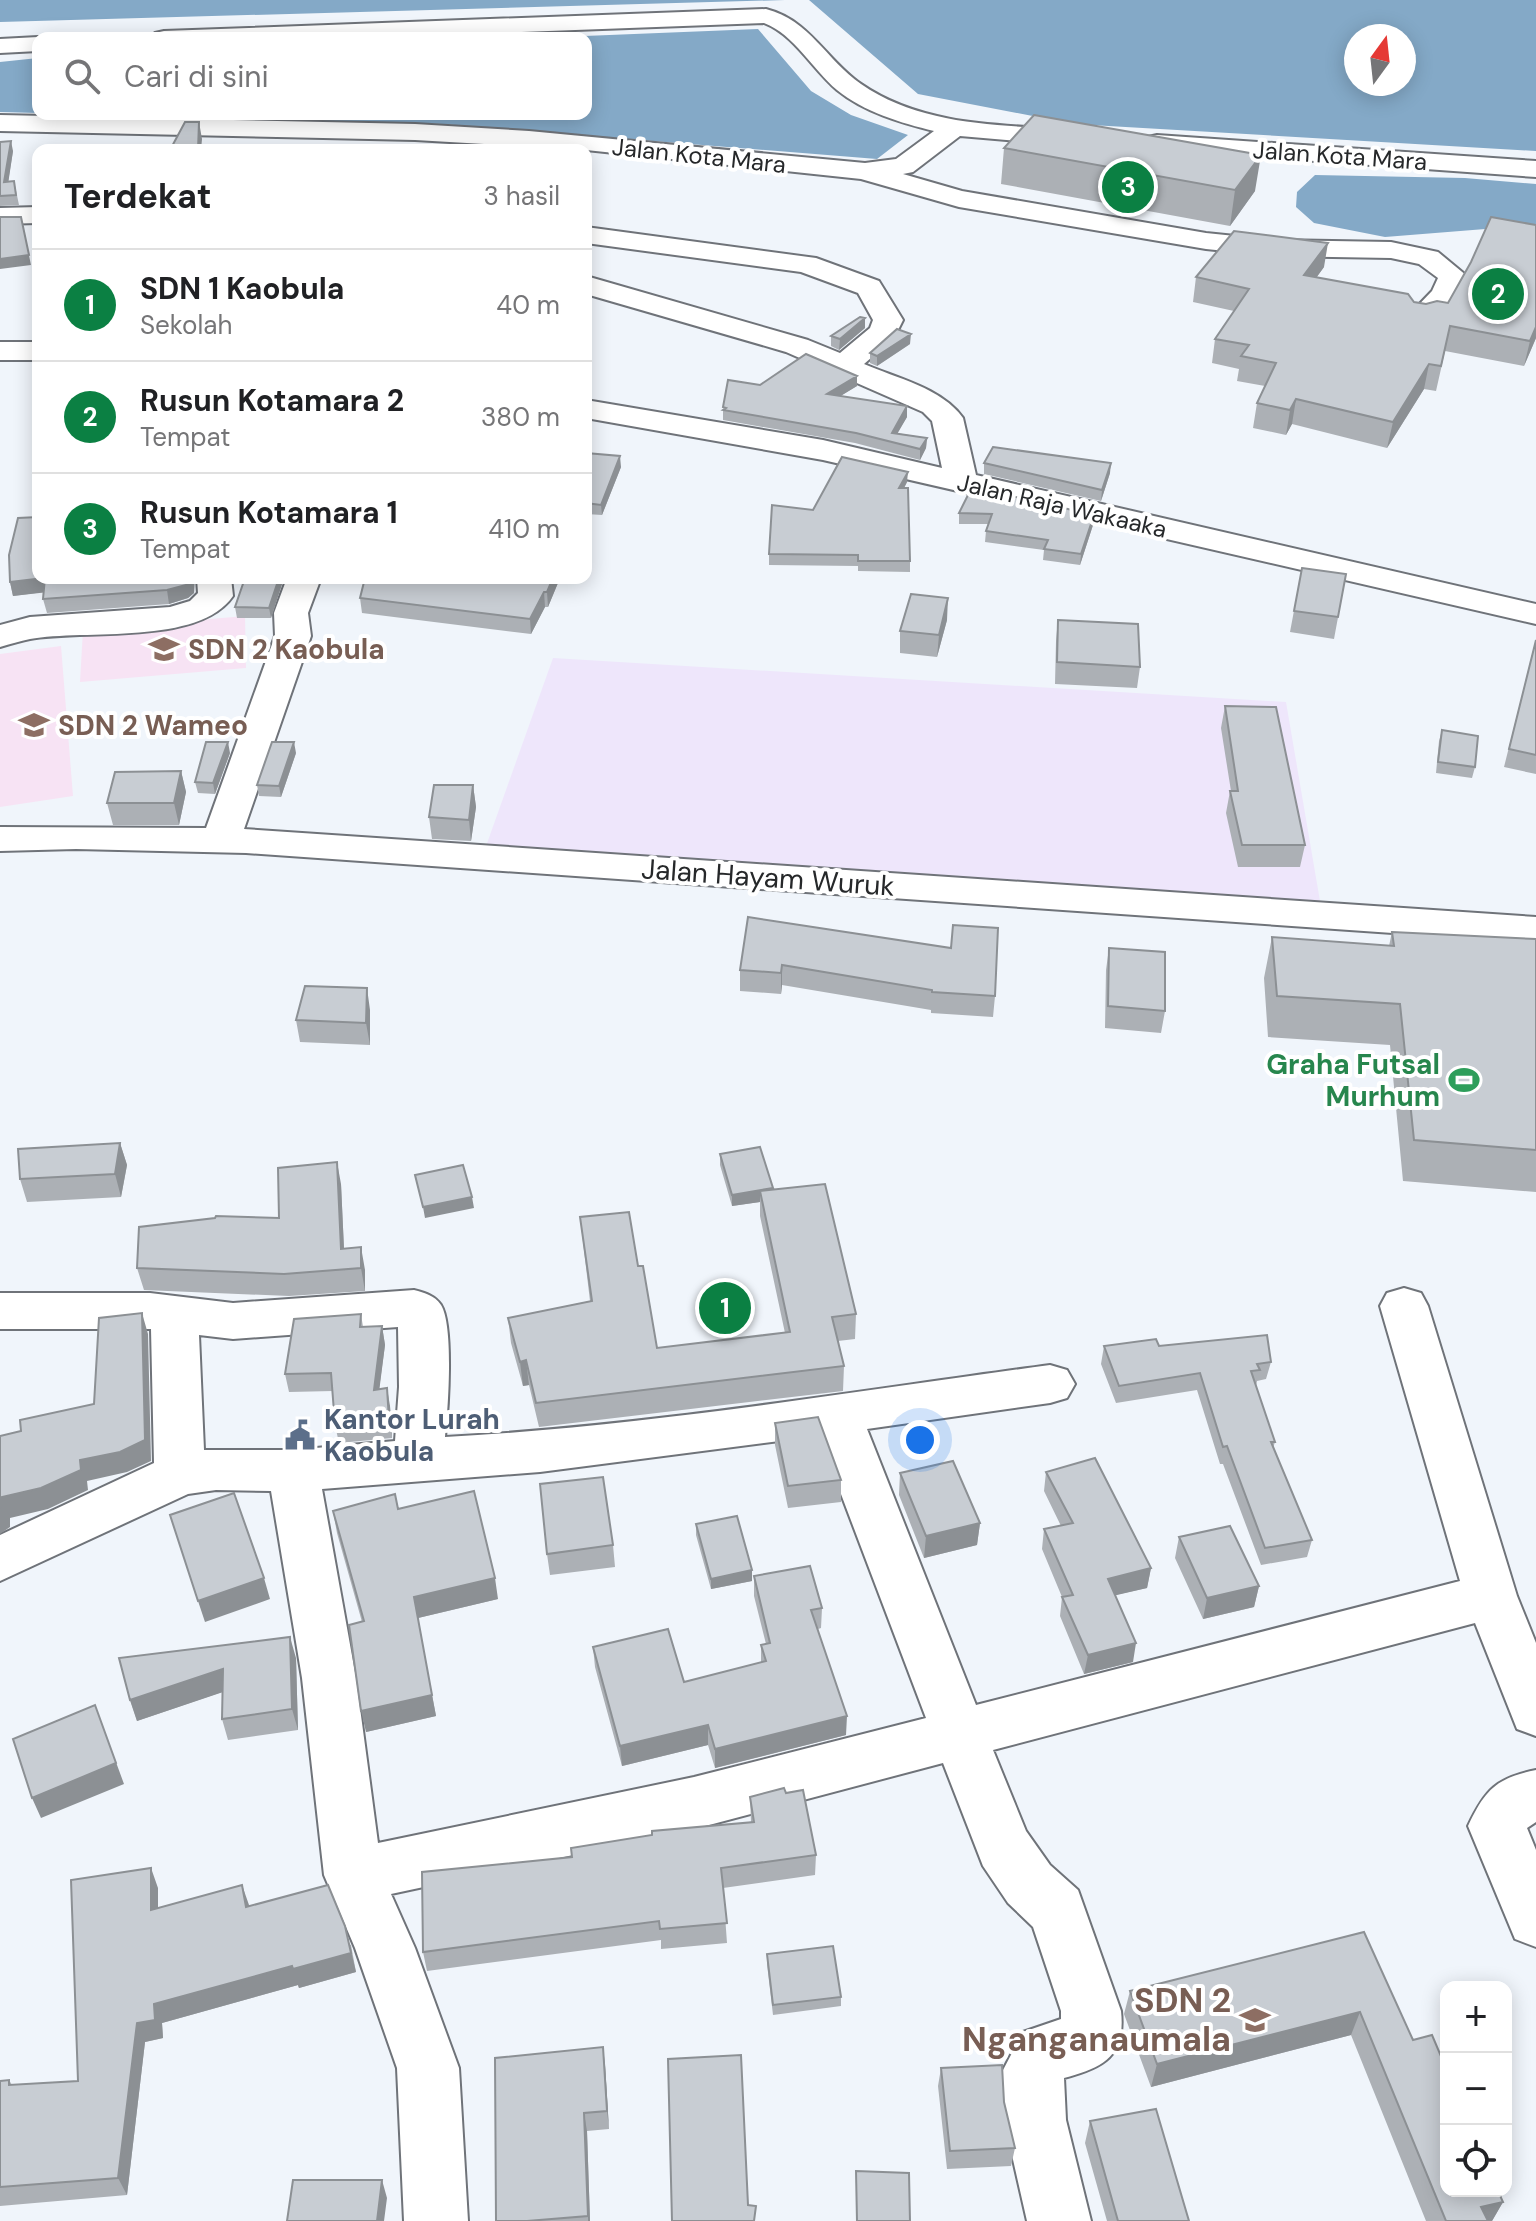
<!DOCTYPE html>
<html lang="id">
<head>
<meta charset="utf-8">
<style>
	:root { --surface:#fff; --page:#f2f2f2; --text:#202124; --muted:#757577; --line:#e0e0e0; --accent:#0b8043 }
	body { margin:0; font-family:"DM Sans",sans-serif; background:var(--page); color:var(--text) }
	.controls { position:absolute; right:24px; bottom:24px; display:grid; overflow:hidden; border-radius:16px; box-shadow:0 4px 20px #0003 }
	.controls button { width:72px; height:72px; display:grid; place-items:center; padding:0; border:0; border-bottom:2px solid var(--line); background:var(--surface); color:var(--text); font:40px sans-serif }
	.compass { position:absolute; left:1344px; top:24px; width:72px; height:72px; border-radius:50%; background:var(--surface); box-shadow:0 4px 20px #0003; rotate:15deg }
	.you { position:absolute; left:920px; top:1440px; width:28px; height:28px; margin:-20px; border:6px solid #fff; border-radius:50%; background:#1a73e8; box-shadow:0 0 0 12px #1a73e833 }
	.badge { display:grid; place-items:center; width:52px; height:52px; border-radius:50%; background:var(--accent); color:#fff; font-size:26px; font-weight:700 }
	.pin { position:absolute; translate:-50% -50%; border:4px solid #fff; box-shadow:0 2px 8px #0006 }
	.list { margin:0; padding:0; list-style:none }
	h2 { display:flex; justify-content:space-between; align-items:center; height:104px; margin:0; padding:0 32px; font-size:34px }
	h2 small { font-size:26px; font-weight:400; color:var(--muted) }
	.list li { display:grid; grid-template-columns:52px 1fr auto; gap:24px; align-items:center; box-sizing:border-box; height:112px; padding:0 32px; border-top:2px solid var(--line) }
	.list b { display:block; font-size:30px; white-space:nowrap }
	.list p { margin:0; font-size:26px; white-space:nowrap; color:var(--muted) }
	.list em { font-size:26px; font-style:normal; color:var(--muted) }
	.icon { flex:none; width:44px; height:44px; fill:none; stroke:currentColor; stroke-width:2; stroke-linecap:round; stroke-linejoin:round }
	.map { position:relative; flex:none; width:1536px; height:2221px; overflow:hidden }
	.search { position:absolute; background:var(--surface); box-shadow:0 4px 20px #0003; left:32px; top:32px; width:560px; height:88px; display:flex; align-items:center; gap:20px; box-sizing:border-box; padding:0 28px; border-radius:16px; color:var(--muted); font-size:30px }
	.panel { position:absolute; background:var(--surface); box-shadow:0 4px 20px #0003; left:32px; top:144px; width:560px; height:440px; border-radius:16px }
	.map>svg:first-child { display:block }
	.industrial { fill:#eee6fb }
	.education { fill:#f7e3f4 }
	.water { fill:#84a9c7; fill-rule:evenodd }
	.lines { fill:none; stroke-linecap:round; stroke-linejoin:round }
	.minor-casing { stroke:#6f7379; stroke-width:4 }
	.minor { fill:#fff; fill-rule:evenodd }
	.wall { fill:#acb0b5 }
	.shaded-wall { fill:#8c9094 }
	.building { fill:#c8cdd3; stroke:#8c9094; stroke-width:2 }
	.labels { text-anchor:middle; stroke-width:8; stroke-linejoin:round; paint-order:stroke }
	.far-street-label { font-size:24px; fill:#26282a; stroke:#fff }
	.education-label { font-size:28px; font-weight:bold; fill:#785e54; stroke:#fff; text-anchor:start }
	.street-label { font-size:28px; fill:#26282a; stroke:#fff }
	.leisure-label { font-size:28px; font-weight:bold; fill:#27864d; stroke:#fff; text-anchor:end }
	.service-label { font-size:28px; font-weight:bold; fill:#4e5e75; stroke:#fff; text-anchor:start }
	.near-education-label { font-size:34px; font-weight:bold; fill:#785e54; stroke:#fff; text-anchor:end }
</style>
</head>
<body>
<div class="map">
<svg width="1536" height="2221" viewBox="0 0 1536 2221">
	<rect width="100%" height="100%" fill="#f0f5fb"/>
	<path class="industrial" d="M553 658 1286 702 1321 907 485 849Z"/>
	<path class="education" d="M245 616 246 668 80 682 83 630Z
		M61 646 73 796 0 807V654Z"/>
	<path class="water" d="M0 0H785L0 22Z
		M809 0H1536V151L1074 124 918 94ZM1356 36H1404V84H1356Z
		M758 29 811 91 851 115 908 135 877 159 443 124 69 114H586V38H535Z
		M38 58V113L0 112V62Z
		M1315 175 1465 178 1536 184V225L1385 237 1314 223 1296 207 1297 192Z"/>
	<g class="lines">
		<g class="minor-casing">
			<path id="minor" d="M766 9C810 20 826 60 861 84 923 127 1004 125 1076 130L1085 132 1089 138 1085 144 1076 146 960 136 913 172 903 174 962 191 1206 233 1274 240 1391 242 1438 252 1467 276C1458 299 1439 331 1411 324L1406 318 1432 291 1438 278 1419 264 1391 258 1274 256 1206 249 959 207 861 179 586 150 415 140 0 131V115L415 124 529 131 865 163 896 159 934 131C901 123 864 112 837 90 812 69 795 35 764 23L363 38H152L155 33 164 31Z
				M38 37 43 38H38V51L0 53V39Z
				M1157 135 1536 161V177L1148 149 1144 143 1148 137Z
				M38 207V223L0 224V208Z
				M586 227 816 258 879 281 903 320 894 338 864 364C896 378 942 388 963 418L976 475 1536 604V624L823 460 586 418V400L823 440 942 468 932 421 923 412 786 352 586 294V276L808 340 840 353 870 328 873 320 858 293 801 272 586 243Z
				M0 342H38V360H0Z
				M197 578H231L233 596C199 646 85 629 30 639 20 641 10 644 0 647V625L30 617 170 607 190 601 198 593Z
				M287 578H321L308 613 311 636 244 829 1536 917V943L246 853 76 849 0 851V827L206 828 275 636 274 613Z
				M1404 1288 1421 1293 1428 1306 1517 1596 1536 1643V1736L1517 1729 1475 1623 993 1750 1026 1831 1050 1865 1078 1890 1121 2011C1126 2056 1103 2068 1064 2078L1066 2120 1091 2221H1027L1004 2120 1002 2072 1023 2032 1061 2019V2011L1033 1927 1008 1903 983 1866 943 1763 694 1829 391 1894 415 1948 459 2068 468 2221H404L397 2068 355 1948 324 1875 302 1678 271 1491 216 1490 188 1494 0 1581V1535L154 1463 151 1329H0V1293H150L233 1303 414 1290C425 1293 434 1295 441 1305 454 1326 448 1410 445 1437 648 1426 849 1392 1050 1365L1067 1370 1075 1384 1067 1398 1050 1403 867 1429 976 1705 1460 1581 1380 1306 1387 1293ZM398 1327 399 1387 395 1441 293 1450H204L199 1335 233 1339ZM819 1436 926 1718 694 1777 378 1843 356 1678 322 1489 540 1472Z
				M1536 1770V1822L1527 1828 1536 1850V1947L1515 1939 1468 1826C1485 1790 1496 1778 1536 1770Z"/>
		</g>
		<use href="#minor" class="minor"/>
	</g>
	<path class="wall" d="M0 142 13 151 8 182 14 181 19 205 0 206Z
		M1004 148 1255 191 1230 226 1001 184Z
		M1536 225V338L1524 366 1445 351 1436 391 1424 389 1387 448 1292 424 1286 435 1253 428 1257 403 1265 386 1237 381 1239 369 1212 363 1215 339 1234 311 1193 302 1196 277 1324 267 1316 278 1414 302 1426 304 1448 303Z
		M865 328 839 350 831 346V336Z
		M910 344 877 366 870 363V353Z
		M728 380 760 385 857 386 840 396 907 406V417L897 433 927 438 926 448 920 460 855 443 723 420V410Z
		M586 453 621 467 602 515 586 514Z
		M984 463 1110 473 1101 501 984 474Z
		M907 482 904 488 910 561V572L858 571V566L769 565V554L813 510Z
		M972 487 1093 525 1080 565 1043 560 1044 550 985 542 986 531 988 524H959V513Z
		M1302 568 1346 574 1334 639 1290 632Z
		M38 578 194 593 188 598 169 604 47 613 43 599 44 592 13 596 10 582Z
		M245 578H284L271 618H237L235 607Z
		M365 578H560L548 607H545L531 634 362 613 360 598Z
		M947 620 937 657 900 653V631Z
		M1058 620 1140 667 1137 688 1055 684 1056 641Z
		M1536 639V774L1504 767Z
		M1225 706 1305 845 1300 867H1238L1226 813 1230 791H1231L1221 728Z
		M1442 730 1475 767 1472 778 1436 773 1439 741Z
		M230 753 215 794 198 793 195 782Z
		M296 753 281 797 259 796 257 785Z
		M181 771 186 792 179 825H113L107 803Z
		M473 785 476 807 471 841 432 839 429 817Z
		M748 917 995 996 993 1017 931 1013V1010L782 985 781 994 740 991V970Z
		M1392 932 1536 939V1192L1403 1181 1390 1045 1268 1037 1264 978 1272 937 1389 946Z
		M1109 948 1165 1011 1161 1033 1105 1028 1106 970Z
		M370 1010V1045L300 1042 296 1020Z
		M120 1143 127 1165 121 1197 27 1202 20 1179Z
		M720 1154 773 1188 856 1314 855 1339 838 1341 844 1366 843 1391 539 1427 529 1385 523 1386 511 1343 508 1318 590 1301 580 1217 638 1266 657 1348 785 1333 760 1216V1202L732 1206 720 1165Z
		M341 1184 344 1249 365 1270V1291L289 1296 144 1290 137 1268 279 1218Z
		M361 1314 363 1327 382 1326 385 1345 379 1389 390 1406 392 1438 339 1443 335 1425 333 1391 289 1392 285 1374Z
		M1104 1346H1159L1271 1362 1266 1379 1257 1381 1256 1386 1275 1442 1273 1448 1312 1540 1307 1557 1261 1565 1223 1464H1220L1197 1390 1116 1403 1101 1364Z
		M775 1423 841 1480V1502L788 1508 775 1445Z
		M1046 1472 1151 1568 1147 1588 1115 1595 1133 1662 1084 1674 1060 1616 1062 1597 1042 1549 1044 1529 1061 1526 1044 1491Z
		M900 1473 980 1523 977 1545 924 1558 899 1495Z
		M398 1509 498 1599 418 1618 436 1716 366 1732 362 1622 337 1533 333 1511Z
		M696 1524 752 1570V1581L711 1589 696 1535Z
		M1179 1537 1259 1586 1254 1607 1203 1619 1175 1558Z
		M613 1545 615 1567 550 1575 547 1554Z
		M754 1576 822 1608 821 1628 818 1629 846 1735 715 1768 708 1745 622 1766 595 1667 593 1647 684 1682 761 1663V1645L766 1644 754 1596Z
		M296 1658 298 1730 228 1740 222 1719V1692L137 1721 130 1700Z
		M786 1793 816 1855 815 1875 723 1888 727 1943 661 1949V1940L427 1971 423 1952 572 1857 751 1822 750 1797Z
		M158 1888V1908L249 1906 351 1945 356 1972 299 1988 298 1985 162 2023 163 2038 145 2042 127 2195 0 2206V2081L9 2080 12 2085 78 2081Z
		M1364 1932 1413 2040 1503 2202 1492 2221H1426L1351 2035 1151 2087 1124 2014 1130 1991Z
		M767 1954 841 1997V2006L773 2015 767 1964Z
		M605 2065 609 2129 587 2131 590 2221H496Z
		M941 2068 1015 2148 1011 2166 947 2169 938 2086Z
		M1090 2121 1189 2221H1107L1085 2143Z"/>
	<path class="shaded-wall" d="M199 122 202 139 201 150H198Z
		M11 141 13 151 7 191 4 182Z
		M1261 155 1255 191 1230 226 1235 190Z
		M21 217 31 265 0 269V259Z
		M1328 243 1324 267 1300 300 1304 275Z
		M865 318V328L839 350 840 339Z
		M1536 327V338L1524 366 1530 341Z
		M911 334 910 344 877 366V356Z
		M1429 364 1424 389 1387 448 1393 422Z
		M857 376V386L826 405 827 394Z
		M1296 399 1292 424 1286 435 1290 410Z
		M907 406V417L892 443V433Z
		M927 438 926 448 920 460V449Z
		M620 456 621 467 602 515 601 505Z
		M1111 463 1110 473 1101 501 1102 490Z
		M908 472 907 482 899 498V488Z
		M1094 515 1093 525 1080 565 1081 554Z
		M45 578 48 592 13 596 10 582Z
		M192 578H195L194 593 188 598 169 604 167 590Z
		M279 578H284L271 618 269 608Z
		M553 578H560L548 607 547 592Z
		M544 592 545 607 531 634 530 619Z
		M948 598 947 620 937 657 939 635Z
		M228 742 230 753 215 794 213 783Z
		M294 742 296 753 281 797 279 786Z
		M181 771 186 792 179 825 174 803Z
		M473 785 476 807 471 841 469 820Z
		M782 965V985L781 994V973Z
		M367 988 370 1010V1045L366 1023Z
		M120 1143 127 1165 121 1197 115 1174Z
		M337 1162 341 1184 345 1271 341 1249Z
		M773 1188V1199L760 1191V1202L732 1206V1195Z
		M472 1197 474 1208 425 1218 423 1207Z
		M361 1247 365 1270V1291L361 1268Z
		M142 1313 148 1334 151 1461 127 1472 87 1481 88 1490 48 1509 10 1518V1527L0 1534V1508L2 1497 80 1460Z
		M382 1326 385 1345 377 1408 374 1390Z
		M526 1360 529 1385 523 1386 520 1362Z
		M387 1388 390 1406 392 1438 389 1420Z
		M980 1523 977 1545 924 1558 926 1536Z
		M1151 1568 1147 1588 1104 1598 1108 1579Z
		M752 1570V1581L711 1589V1579Z
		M264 1578 270 1599 205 1622 198 1601Z
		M495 1578 498 1599 418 1618 414 1597Z
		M1259 1586 1254 1607 1203 1619 1207 1598Z
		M290 1637 296 1658 298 1730 292 1709Z
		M1136 1643 1133 1662 1084 1674 1088 1655Z
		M223 1669 229 1690 137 1721 130 1700Z
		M432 1695 436 1716 366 1732 361 1711Z
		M95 1705 124 1784 41 1818 32 1798Z
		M847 1716 846 1735 715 1768V1749Z
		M708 1725V1745L622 1766 620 1746Z
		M151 1868 158 1888V1929L151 1910Z
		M242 1885 249 1905 252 1927 246 1907Z
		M345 1926 356 1972 299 1988 298 1985 162 2023 163 2038 145 2042 127 2195 118 2178 137 2023 154 2004Z
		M1360 2012 1351 2035 1151 2087 1157 2064Z
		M603 2047 605 2065 609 2129 607 2111Z
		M584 2113 587 2131 590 2221H588V2216Z
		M382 2180 387 2198 384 2221H377Z
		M1503 2202 1492 2221H1474L1481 2207Z"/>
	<path class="building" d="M1034 115 1261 155 1235 190 1004 148Z
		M185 122H199L198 150H170Z
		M11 141 4 182 14 181 16 195 0 196V142Z
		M0 217H21L29 255 0 259Z
		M1491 217 1536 225V327L1530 341 1450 326 1441 366 1429 364 1393 422 1296 399 1290 410 1257 403 1276 363 1241 356 1249 345 1215 339 1249 289 1196 277 1234 231 1328 243 1304 275 1408 294 1414 302 1426 304 1437 301 1448 303 1471 262Z
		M860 317 865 318 840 339 831 336Z
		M897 329 911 334 877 356 870 353Z
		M806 354 857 376 827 394 907 406 892 433 927 438 920 449 856 433 723 410 726 408 723 407 728 380 760 385Z
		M993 447 1111 463 1102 490 984 463Z
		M586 453 620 456 601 505 586 503Z
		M842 457 908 472 899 488H908L910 561H858V555L769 554 772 505 813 510Z
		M972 487 1094 515 1081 554 1044 549 1048 540 986 531 992 514 959 513Z
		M38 517V578H192L191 579 186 585 167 590 43 599 45 578 10 582 9 555 18 518Z
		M1302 568 1346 574 1338 617 1294 611Z
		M245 578H279L269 608 235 607Z
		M365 578H553L547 592H544L530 619 360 598Z
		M911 594 948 598 939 635 900 631Z
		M1058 620 1138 624 1140 667 1057 662Z
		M1536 640V755L1509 749Z
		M1225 706 1276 707 1305 845H1242L1230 791H1238Z
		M1442 730 1478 736 1475 767 1438 762Z
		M206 742H228L213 783 195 782Z
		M272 742H294L279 786 257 785Z
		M181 771 174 803H107L115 772Z
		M434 785H473L469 820 429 817Z
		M748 917 951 948 953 925 998 928 995 996 932 992V990L782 965 781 973 740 970Z
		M1392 932 1536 939V1150L1414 1140 1400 1004 1277 996 1272 937 1394 946Z
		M1109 948 1165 952V1011L1108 1006Z
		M305 986 367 988 366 1023 296 1020Z
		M120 1143 115 1174 20 1179 18 1149Z
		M760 1147 773 1188 732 1195 720 1154Z
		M337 1162 341 1249 361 1247V1268L284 1274 137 1268 139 1227 215 1218 216 1216 279 1218 278 1168Z
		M463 1165 472 1197 423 1207 415 1175Z
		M825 1184 856 1314 832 1317 844 1366 536 1403 526 1360 520 1362 508 1318 592 1301 580 1217 629 1212 638 1266H643L657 1348 790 1332 760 1191Z
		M142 1313 145 1440 120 1452 80 1460 81 1470 41 1488 2 1497V1506L0 1508V1436L21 1431 20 1420 94 1404 99 1318Z
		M361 1314 360 1327 382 1326 374 1390 387 1388 389 1420 335 1425 331 1373 285 1374 294 1319Z
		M1267 1335 1271 1362 1257 1364 1260 1370 1251 1371 1275 1442H1271L1312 1540 1265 1548 1227 1446 1223 1447 1200 1373 1119 1386 1104 1346 1156 1339 1159 1346Z
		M818 1417 841 1480 788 1486 775 1423Z
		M1095 1458 1151 1568 1108 1579 1136 1643 1088 1655 1062 1597 1073 1595 1044 1529 1073 1523 1046 1472Z
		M953 1461 980 1523 926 1536 900 1473Z
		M603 1477 613 1545 547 1554 540 1484Z
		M474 1491 495 1578 414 1597 432 1695 361 1711 349 1625 364 1621 333 1511 395 1494 398 1509Z
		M234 1493 264 1578 198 1601 170 1515Z
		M737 1516 752 1570 711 1579 696 1524Z
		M1230 1526 1259 1586 1207 1598 1179 1537Z
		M810 1566 822 1608 811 1610 847 1716 715 1749 708 1725 620 1746 593 1647 668 1629 684 1682 766 1661 761 1645 770 1643 754 1576Z
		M290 1637 292 1709 222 1719 223 1669 130 1700 119 1658Z
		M95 1705 116 1763 32 1798 13 1739Z
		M784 1788 786 1793 803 1790 816 1855 721 1868 727 1923 660 1929 659 1921 423 1952 422 1872 572 1857 571 1848 652 1835V1831L754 1822 750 1797Z
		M151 1868V1910L242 1885 246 1907 328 1885 345 1926 351 1953 293 1969 292 1966 154 2004 155 2020 137 2023 118 2178 0 2187V2081L9 2080V2085L78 2081 71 1880Z
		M1364 1932 1413 2040 1432 2035 1446 2068V2191H1498L1503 2202 1481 2207 1488 2221H1446L1360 2012 1157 2064 1130 1991Z
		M833 1946 841 1997 773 2005 767 1954Z
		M603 2047 607 2111 584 2113 588 2216 527 2221H496L495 2058Z
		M741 2055 748 2205 756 2206 754 2221H672L668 2059Z
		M1002 2065 1004 2102 1015 2148 950 2151 941 2068Z
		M1156 2109 1189 2221H1118L1090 2121Z
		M856 2171 909 2173 910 2221H857Z
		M293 2180H382L377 2221H287Z"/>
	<defs>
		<g id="school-bare" transform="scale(2.4)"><path d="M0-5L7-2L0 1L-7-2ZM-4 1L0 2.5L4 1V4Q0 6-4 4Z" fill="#8d6e63" stroke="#fff" stroke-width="2.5" paint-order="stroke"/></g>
		<g id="stadium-bare" transform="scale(2.4)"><path d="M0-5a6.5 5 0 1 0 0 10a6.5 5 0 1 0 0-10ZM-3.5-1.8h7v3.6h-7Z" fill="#2e9e5b" stroke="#fff" stroke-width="2.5" paint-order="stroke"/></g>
		<g id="civic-bare" transform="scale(2.4)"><path d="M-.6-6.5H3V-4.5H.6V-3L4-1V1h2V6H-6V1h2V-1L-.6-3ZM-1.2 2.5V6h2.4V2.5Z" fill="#5c6f8a" stroke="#fff" stroke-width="2.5" paint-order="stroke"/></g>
	</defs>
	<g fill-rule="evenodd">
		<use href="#school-bare" x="164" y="649"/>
		<use href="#school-bare" x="34" y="725"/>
		<use href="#stadium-bare" x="1464" y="1080"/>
		<use href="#civic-bare" x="300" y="1435"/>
		<use href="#school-bare" x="1255" y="2020"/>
	</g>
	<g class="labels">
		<g class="far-street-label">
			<text transform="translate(699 156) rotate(6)" y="8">Jalan Kota Mara</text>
			<text transform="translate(1340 156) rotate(4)" y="8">Jalan Kota Mara</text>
			<text transform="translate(1062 506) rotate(13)" y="8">Jalan Raja Wakaaka</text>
		</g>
		<g class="education-label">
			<text x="188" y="659">SDN 2 Kaobula</text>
			<text x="58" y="735">SDN 2 Wameo</text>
		</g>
		<g class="street-label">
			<text transform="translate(768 877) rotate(4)" y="10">Jalan Hayam Wuruk</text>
		</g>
		<g class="leisure-label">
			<text x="1440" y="1074">Graha Futsal<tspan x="1440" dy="32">Murhum</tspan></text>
		</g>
		<g class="service-label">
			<text x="324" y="1429">Kantor Lurah<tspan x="324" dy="32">Kaobula</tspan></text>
		</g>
		<g class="near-education-label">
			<text x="1231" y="2012">SDN 2<tspan x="1231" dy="39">Nganganaumala</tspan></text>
		</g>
	</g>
</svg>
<div class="controls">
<button>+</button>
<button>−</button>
<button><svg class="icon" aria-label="locate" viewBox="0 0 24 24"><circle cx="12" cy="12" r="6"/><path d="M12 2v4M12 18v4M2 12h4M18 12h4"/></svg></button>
</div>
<svg class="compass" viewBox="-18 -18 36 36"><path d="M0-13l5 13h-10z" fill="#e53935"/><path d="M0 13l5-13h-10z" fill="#757577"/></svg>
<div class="you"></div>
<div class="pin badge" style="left:725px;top:1308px">1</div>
<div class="pin badge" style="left:1498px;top:294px">2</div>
<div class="pin badge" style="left:1128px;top:187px">3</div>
<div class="search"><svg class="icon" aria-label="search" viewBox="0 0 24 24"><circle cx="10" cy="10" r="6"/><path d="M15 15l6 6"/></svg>Cari di sini</div>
<section class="panel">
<h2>Terdekat<small>3 hasil</small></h2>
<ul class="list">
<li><span class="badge">1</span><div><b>SDN 1 Kaobula</b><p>Sekolah</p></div><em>40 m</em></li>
<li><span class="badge">2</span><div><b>Rusun Kotamara 2</b><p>Tempat</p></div><em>380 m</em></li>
<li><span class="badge">3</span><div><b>Rusun Kotamara 1</b><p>Tempat</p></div><em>410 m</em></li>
</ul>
</section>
</div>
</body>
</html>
